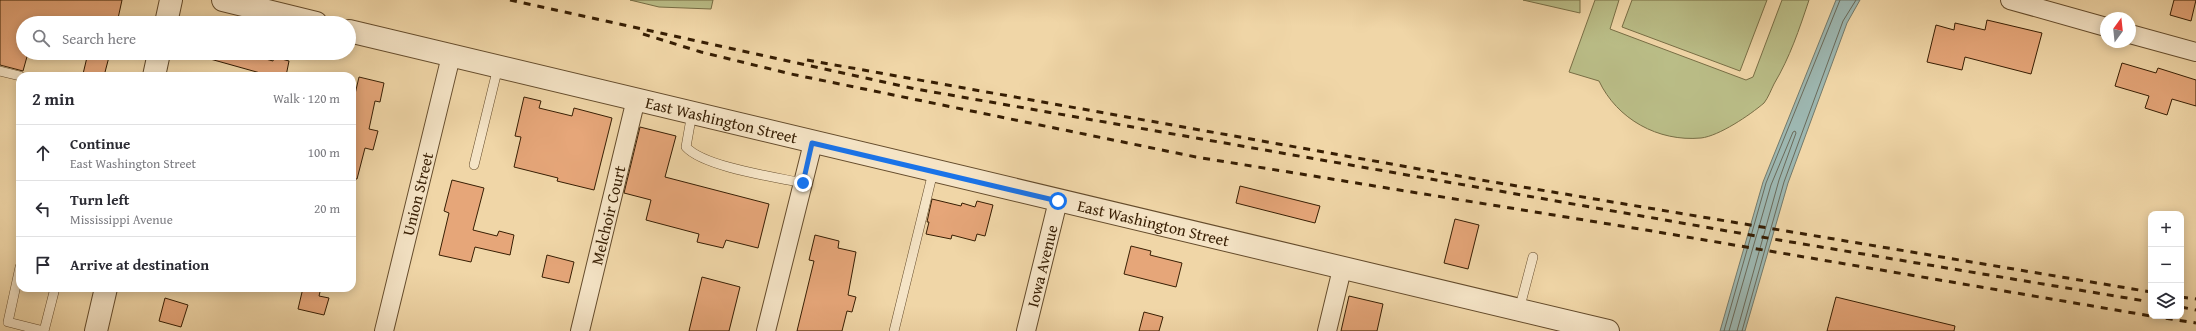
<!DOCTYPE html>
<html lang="en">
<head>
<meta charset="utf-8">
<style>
	:root { --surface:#fff; --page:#f7f7f7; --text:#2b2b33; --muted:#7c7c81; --line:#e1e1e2 }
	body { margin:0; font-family:"Gentium Book Plus",serif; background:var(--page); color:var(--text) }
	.controls { position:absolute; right:12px; bottom:12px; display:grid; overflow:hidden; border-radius:8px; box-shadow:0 2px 10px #0003 }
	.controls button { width:36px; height:36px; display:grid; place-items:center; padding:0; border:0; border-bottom:1px solid var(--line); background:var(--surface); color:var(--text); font:20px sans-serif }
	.compass { position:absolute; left:2100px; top:12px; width:36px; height:36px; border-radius:50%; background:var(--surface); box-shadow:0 2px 10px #0003; rotate:15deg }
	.stop { position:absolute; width:12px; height:12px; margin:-9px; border:3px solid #1a73e8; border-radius:50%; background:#fff }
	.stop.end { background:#1a73e8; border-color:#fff; box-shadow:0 1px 4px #0008 }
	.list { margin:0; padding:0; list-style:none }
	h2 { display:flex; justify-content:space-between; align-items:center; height:52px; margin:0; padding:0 16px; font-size:17px }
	h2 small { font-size:13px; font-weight:400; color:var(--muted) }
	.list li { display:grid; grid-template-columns:26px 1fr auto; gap:12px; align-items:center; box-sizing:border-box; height:56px; padding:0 16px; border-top:1px solid var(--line) }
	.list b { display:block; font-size:15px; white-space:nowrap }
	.list p { margin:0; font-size:13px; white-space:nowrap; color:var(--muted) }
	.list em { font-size:13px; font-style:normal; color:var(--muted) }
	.icon { flex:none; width:22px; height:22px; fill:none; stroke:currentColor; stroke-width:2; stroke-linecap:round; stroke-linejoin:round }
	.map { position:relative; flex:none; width:2196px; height:331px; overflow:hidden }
	.search { position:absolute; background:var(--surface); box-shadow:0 2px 10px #0003; left:16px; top:16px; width:340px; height:44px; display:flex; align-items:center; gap:10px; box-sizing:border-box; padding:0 14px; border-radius:22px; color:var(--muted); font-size:15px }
	.panel { position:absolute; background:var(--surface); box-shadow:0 2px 10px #0003; left:16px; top:72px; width:340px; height:220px; border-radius:12px }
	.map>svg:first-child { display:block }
	.pitch { fill:#babd87; stroke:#786e45 }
	.water { fill:#9db7b1; stroke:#747a6b }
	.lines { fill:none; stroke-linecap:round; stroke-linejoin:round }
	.shore { stroke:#6a6a5a; stroke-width:1 }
	.building { fill:#e6a679; stroke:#371e03 }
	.service-casing { stroke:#654c2c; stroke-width:10 }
	.minor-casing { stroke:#654c2c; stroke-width:20 }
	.tertiary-casing { stroke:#654c2c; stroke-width:24 }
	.service { stroke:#f5e4c6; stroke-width:9 }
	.minor { stroke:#f5e4c6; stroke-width:18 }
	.tertiary { stroke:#f5e4c6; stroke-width:22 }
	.rail { stroke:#371e03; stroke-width:3; stroke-dasharray:7 7; stroke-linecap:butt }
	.route { stroke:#1a73e8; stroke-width:5 }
	.labels { text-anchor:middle; stroke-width:3; stroke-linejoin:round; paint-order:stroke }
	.street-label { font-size:16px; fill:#371e03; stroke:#f5e4c6 }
</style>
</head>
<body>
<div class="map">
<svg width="2196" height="331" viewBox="0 0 2196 331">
	<rect width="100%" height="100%" fill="#f0d6a7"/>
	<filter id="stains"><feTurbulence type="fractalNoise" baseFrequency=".005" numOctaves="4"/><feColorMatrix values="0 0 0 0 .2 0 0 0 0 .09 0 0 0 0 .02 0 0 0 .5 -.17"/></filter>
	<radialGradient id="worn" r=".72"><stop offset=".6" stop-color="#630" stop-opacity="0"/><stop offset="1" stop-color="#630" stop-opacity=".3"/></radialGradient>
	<path class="pitch" d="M630 0H713L711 9 659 7Z
		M1523 0H1580V13Z
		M1595 0H1619L1610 29 1746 80 1753 77 1782 0H1809C1799 30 1790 57 1774 84 1771 90 1768 98 1764 103 1750 115 1719 136 1701 138 1658 142 1617 119 1599 81L1569 72Z
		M1632 0H1767L1740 71 1622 27Z"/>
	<path class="water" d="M1836 0H1860L1847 23 1788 183 1745 331H1720L1763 182Z"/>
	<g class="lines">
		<path class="shore" d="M1724 331 1766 183 1840 0
			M1729 331 1771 185 1793 132 1795 131 1796 133 1779 180 1737 331
			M1742 331 1784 182 1843 21 1856 0"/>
	</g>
	<path class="building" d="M0 0H122L117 23H23V53H28L23 71 0 65Z
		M2174 0H2196L2191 21 2170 15Z
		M1987 20 2042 33 2031 74 1965 57 1962 70 1927 62 1936 25 1954 30 1955 23 1985 30Z
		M88 53H110L104 76 83 74Z
		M203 53H243L273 61 274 57 289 61 286 76H271L203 57Z
		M2122 63 2156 73 2158 68 2196 80V106L2172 99 2167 115 2145 108 2149 96 2115 86Z
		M359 77 384 83 380 102 375 101 369 129 378 131 373 150 365 148 357 179H352V107Z
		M524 97 541 101 539 108 572 116 574 108 612 118 594 190 557 181 558 178 514 167 521 137 515 136Z
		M640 127 676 136 665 177 769 204 758 248 726 240 723 248 697 242 699 234 646 220 651 200 624 193Z
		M452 180 484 188 473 230 497 236 499 231 514 235 510 255 475 247 471 262 439 255 449 213 444 211Z
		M1240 186 1320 206 1315 223 1236 203Z
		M932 199 961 206 962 203 975 207 977 201 993 205 985 236 977 234 975 241 952 235 951 239 926 234 929 222H927Z
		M1455 219 1479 225 1468 269 1444 263Z
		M815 235 839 241 838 248 856 252 848 295 856 297 852 312 847 311 842 331H797L814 261 809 260Z
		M1131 246 1151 251 1150 255 1182 263 1176 287 1124 274Z
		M547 255 574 262 569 283 542 277Z
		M702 277 740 287 729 331H689Z
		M303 288H321L319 296 329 298 324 315 298 309Z
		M1349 296 1383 304 1377 331H1341Z
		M1836 297 1955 326 1954 331H1827Z
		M165 298 188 305 181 327 159 321Z
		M1144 312 1163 317 1159 331H1139Z"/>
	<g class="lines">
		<g class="service-casing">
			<path id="service" d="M0 71 20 76
				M692 113 686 147C704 167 775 177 803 183
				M474 165 498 67
				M20 267 8 322 44 331
				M1519 310 1533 257
				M44 331 55 288
				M894 331 933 172"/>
		</g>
		<g class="minor-casing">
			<g id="minor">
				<path d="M2010 0 2106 27"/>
				<path d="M2130 34 2196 52"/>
				<path id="s1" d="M384 331 451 56"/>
				<path id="s2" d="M580 331 636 99"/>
				<path d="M766 331 813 143"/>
				<path id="s3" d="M1026 331 1058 201"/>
				<path d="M1327 331 1342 269"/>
			</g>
		</g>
		<g class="tertiary-casing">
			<g id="tertiary">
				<path d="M223 0 316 23"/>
				<path d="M166 23 171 0"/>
				<path id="s4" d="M349 31 1608 331"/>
				<path d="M154 76 159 53"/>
				<path d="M96 331 106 288"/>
			</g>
		</g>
		<use href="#service" class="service"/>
		<use href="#minor" class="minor"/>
		<use href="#tertiary" class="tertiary"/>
		<path class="rail" d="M510 0 916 89 1779 240 2151 302
			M643 34 701 52 791 74 1196 157 1646 230 2151 316
			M807 60 1481 180 2151 292
			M2181 297 2196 299
			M2181 307 2196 310
			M2152 316 2196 323"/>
	</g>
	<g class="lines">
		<path class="route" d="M803 183 812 143 1058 201"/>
	</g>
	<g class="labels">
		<g class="street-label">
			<text dy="6" stroke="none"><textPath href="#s4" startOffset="383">East Washington Street</textPath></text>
			<text dy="6" stroke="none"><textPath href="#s1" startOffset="141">Union Street</textPath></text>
			<text dy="6" stroke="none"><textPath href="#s2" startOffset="119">Melchoir Court</textPath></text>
			<text dy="6" stroke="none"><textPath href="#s4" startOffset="827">East Washington Street</textPath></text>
			<text dy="6" stroke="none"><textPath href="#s3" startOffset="67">Iowa Avenue</textPath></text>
		</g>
	</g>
	<rect width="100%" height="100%" filter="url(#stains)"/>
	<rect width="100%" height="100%" fill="url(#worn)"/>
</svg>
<div class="controls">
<button>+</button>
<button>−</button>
<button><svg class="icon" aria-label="layers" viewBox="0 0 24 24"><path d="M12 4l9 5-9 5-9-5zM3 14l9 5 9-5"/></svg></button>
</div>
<svg class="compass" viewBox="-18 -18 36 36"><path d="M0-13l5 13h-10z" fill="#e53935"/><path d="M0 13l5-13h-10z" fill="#7c7c81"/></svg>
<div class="stop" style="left:1058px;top:201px"></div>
<div class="stop end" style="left:803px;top:183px"></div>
<div class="search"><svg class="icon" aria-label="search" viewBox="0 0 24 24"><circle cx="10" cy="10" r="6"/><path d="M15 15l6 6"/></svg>Search here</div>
<section class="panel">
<h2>2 min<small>Walk · 120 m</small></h2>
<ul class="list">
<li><svg class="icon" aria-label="ahead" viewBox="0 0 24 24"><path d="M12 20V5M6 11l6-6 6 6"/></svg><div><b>Continue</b><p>East Washington Street</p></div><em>100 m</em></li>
<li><svg class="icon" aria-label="left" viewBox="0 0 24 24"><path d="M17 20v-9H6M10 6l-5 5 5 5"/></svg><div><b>Turn left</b><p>Mississippi Avenue</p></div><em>20 m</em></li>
<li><svg class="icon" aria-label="arrive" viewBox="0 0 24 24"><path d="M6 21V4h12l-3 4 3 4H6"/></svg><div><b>Arrive at destination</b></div></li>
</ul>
</section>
</div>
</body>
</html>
